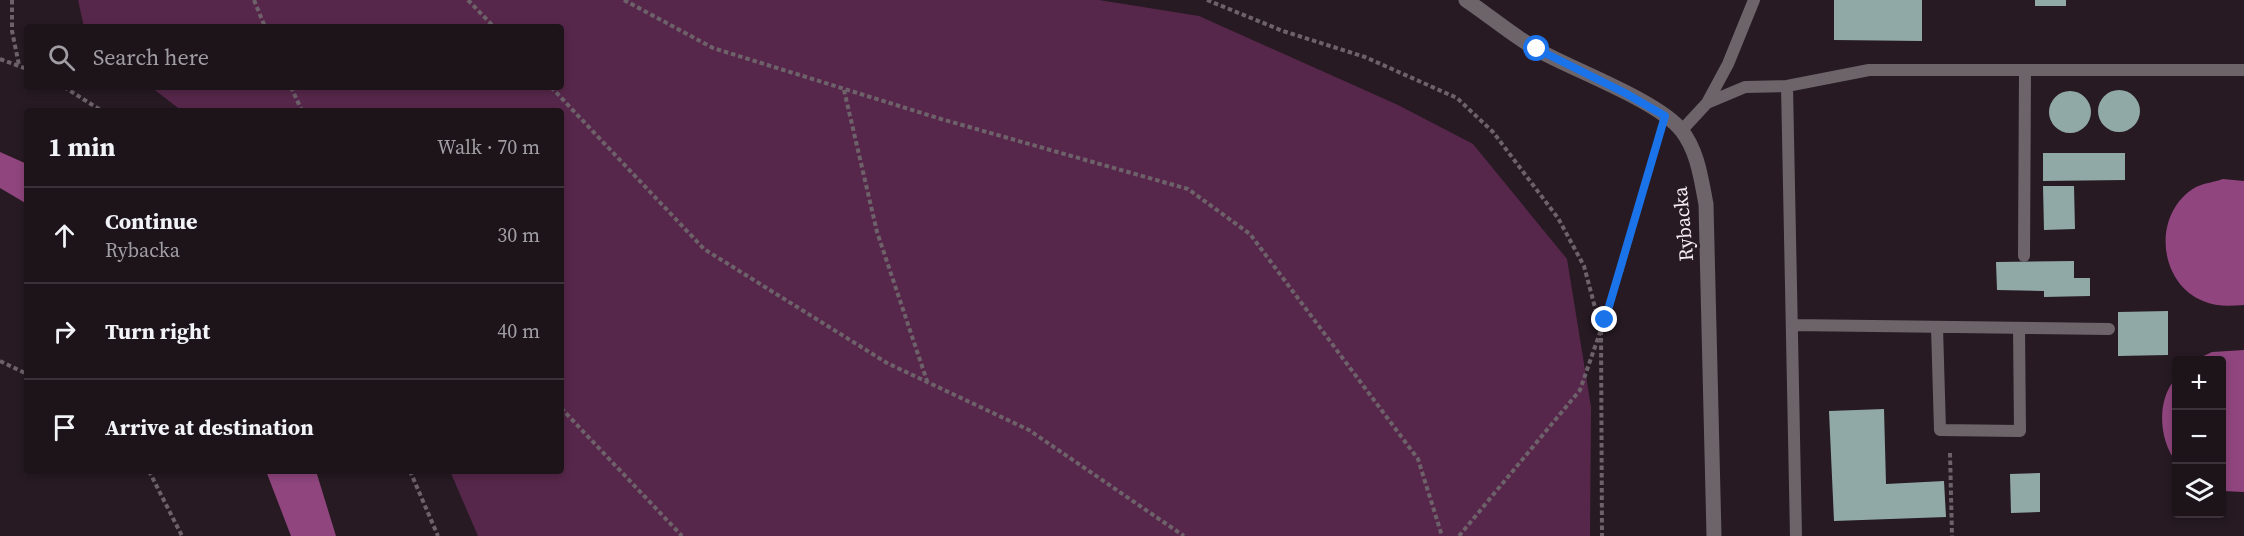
<!DOCTYPE html>
<html lang="en">
<head>
<meta charset="utf-8">
<style>
	:root { --surface:#1d141a; --page:#2a2127; --text:#f1f3f6; --muted:#a09ea2; --line:#3b3339 }
	body { margin:0; font-family:"Source Serif 4",serif; background:var(--page); color:var(--text) }
	.controls { position:absolute; right:18px; bottom:18px; display:grid; overflow:hidden; border-radius:6px; box-shadow:0 3px 9px #0003 }
	.controls button { width:54px; height:54px; display:grid; place-items:center; padding:0; border:0; border-bottom:2px solid var(--line); background:var(--surface); color:var(--text); font:30px sans-serif }
	.stop { position:absolute; width:18px; height:18px; margin:-14px; border:4px solid #1a73e8; border-radius:50%; background:#fff }
	.stop.end { background:#1a73e8; border-color:#fff; box-shadow:0 2px 6px #0008 }
	.list { margin:0; padding:0; list-style:none }
	h2 { display:flex; justify-content:space-between; align-items:center; height:78px; margin:0; padding:0 24px; font-size:26px }
	h2 small { font-size:20px; font-weight:400; color:var(--muted) }
	.list li { display:grid; grid-template-columns:39px 1fr auto; gap:18px; align-items:center; box-sizing:border-box; height:96px; padding:0 24px; border-top:2px solid var(--line) }
	.list b { display:block; font-size:22px; white-space:nowrap }
	.list p { margin:0; font-size:20px; white-space:nowrap; color:var(--muted) }
	.list em { font-size:20px; font-style:normal; color:var(--muted) }
	.icon { flex:none; width:33px; height:33px; fill:none; stroke:currentColor; stroke-width:2; stroke-linecap:round; stroke-linejoin:round }
	.map { position:relative; flex:none; width:2244px; height:536px; overflow:hidden }
	.search { position:absolute; background:var(--surface); box-shadow:0 3px 9px #0003; left:24px; top:24px; width:540px; height:66px; display:flex; align-items:center; gap:15px; box-sizing:border-box; padding:0 21px; border-radius:6px; color:var(--muted); font-size:22px }
	.panel { position:absolute; background:var(--surface); box-shadow:0 3px 9px #0003; left:24px; top:108px; width:540px; height:366px; border-radius:6px }
	.map>svg:first-child { display:block }
	.green { fill:#57274b }
	.water { fill:#90457e }
	.building { fill:#90a9a7 }
	.lines { fill:none; stroke-linecap:round; stroke-linejoin:round }
	.path { stroke:#6e626a; stroke-width:4; stroke-dasharray:4.5 3; stroke-linecap:butt }
	.service { stroke:#6c6469; stroke-width:12 }
	.minor { stroke:#6c6469; stroke-width:15 }
	.route { stroke:#1a73e8; stroke-width:8 }
	.labels { text-anchor:middle; stroke-width:6; stroke-linejoin:round; paint-order:stroke }
	.street-label { font-size:20px; fill:#f6ecf3; stroke:#271a23 }
</style>
</head>
<body>
<div class="map">
<svg width="2244" height="536" viewBox="0 0 2244 536">
	<rect width="100%" height="100%" fill="#271a23"/>
	<path class="green" d="M78 0H1099L1199 16 1398 105 1473 144 1567 259 1591 407 1590 536H478L450 471H561V111H182L151 87H561V27H84Z"/>
	<path class="water" d="M0 152 27 164V204L0 188Z
		M2223 179 2244 181V305C2230 306 2216 307 2203 301 2157 282 2152 212 2196 187 2204 183 2215 182 2223 179Z
		M2244 350V492L2222 491V360H2195L2212 352Z
		M2176 378V462C2159 440 2156 400 2176 378Z
		M266 471H316L336 536H291Z"/>
	<path class="building" d="M1834 0H1922V41L1834 40Z
		M2035 0H2066V6H2035Z
		M2098 111a21 21 0 1 1 42 0a21 21 0 1 1-42 0Z
		M2049 112a21 21 0 1 1 42 0a21 21 0 1 1-42 0Z
		M2043 153H2125V180L2043 181Z
		M2043 186H2074L2075 229 2044 230Z
		M2074 261V278H2090V296L2044 297V291L1997 290 1996 262Z
		M2168 311V355L2118 356V312Z
		M1884 409 1886 484 1944 481 1946 517 1834 521 1829 411Z
		M2040 473V512L2011 513 2010 474Z"/>
	<g class="lines">
		<path class="path" d="M12 0V31L19 65
			M254 0 265 27
			M468 0 494 27
			M624 0 713 48 941 119 1188 189 1250 234 1418 459 1442 536
			M1207 0 1283 31 1365 57 1457 98 1493 132 1558 218 1584 266 1601 330 1602 536
			M0 59 27 69
			M64 87 102 111
			M291 87 302 111
			M551 87 704 249 887 363 1029 430 1184 536
			M844 90 877 232 927 381
			M0 361 27 374
			M561 408 682 536
			M1950 453 1952 536
			M149 471 182 536
			M410 471 438 536
			M1459 536 1580 390 1622 269 1659 140"/>
		<path class="service" d="M1787 86 1869 70H2244
			M1707 103 1728 64 1754 0
			M1682 130 1707 103 1745 87 1787 86 1796 536
			M2024 256 2025 70
			M1792 325 2109 329
			M1937 327 1940 430 2020 431 2019 328"/>
		<path class="minor" d="M1466 0C1490 16 1513 36 1538 50 1573 70 1659 101 1682 131 1698 152 1701 179 1706 204L1714 536"/>
	</g>
	<g class="lines">
		<path class="route" d="M1537 49 1625 93 1665 116 1605 320"/>
	</g>
	<g class="labels">
		<g class="street-label">
			<text transform="translate(1683 224) rotate(-95)" y="7">Rybacka</text>
		</g>
	</g>
</svg>
<div class="controls">
<button>+</button>
<button>−</button>
<button><svg class="icon" aria-label="layers" viewBox="0 0 24 24"><path d="M12 4l9 5-9 5-9-5zM3 14l9 5 9-5"/></svg></button>
</div>
<div class="stop" style="left:1537px;top:49px"></div>
<div class="stop end" style="left:1605px;top:320px"></div>
<div class="search"><svg class="icon" aria-label="search" viewBox="0 0 24 24"><circle cx="10" cy="10" r="6"/><path d="M15 15l6 6"/></svg>Search here</div>
<section class="panel">
<h2>1 min<small>Walk · 70 m</small></h2>
<ul class="list">
<li><svg class="icon" aria-label="ahead" viewBox="0 0 24 24"><path d="M12 20V5M6 11l6-6 6 6"/></svg><div><b>Continue</b><p>Rybacka</p></div><em>30 m</em></li>
<li><svg class="icon" aria-label="right" viewBox="0 0 24 24"><path d="M7 20v-9h11M14 6l5 5-5 5"/></svg><div><b>Turn right</b></div><em>40 m</em></li>
<li><svg class="icon" aria-label="arrive" viewBox="0 0 24 24"><path d="M6 21V4h12l-3 4 3 4H6"/></svg><div><b>Arrive at destination</b></div></li>
</ul>
</section>
</div>
</body>
</html>
